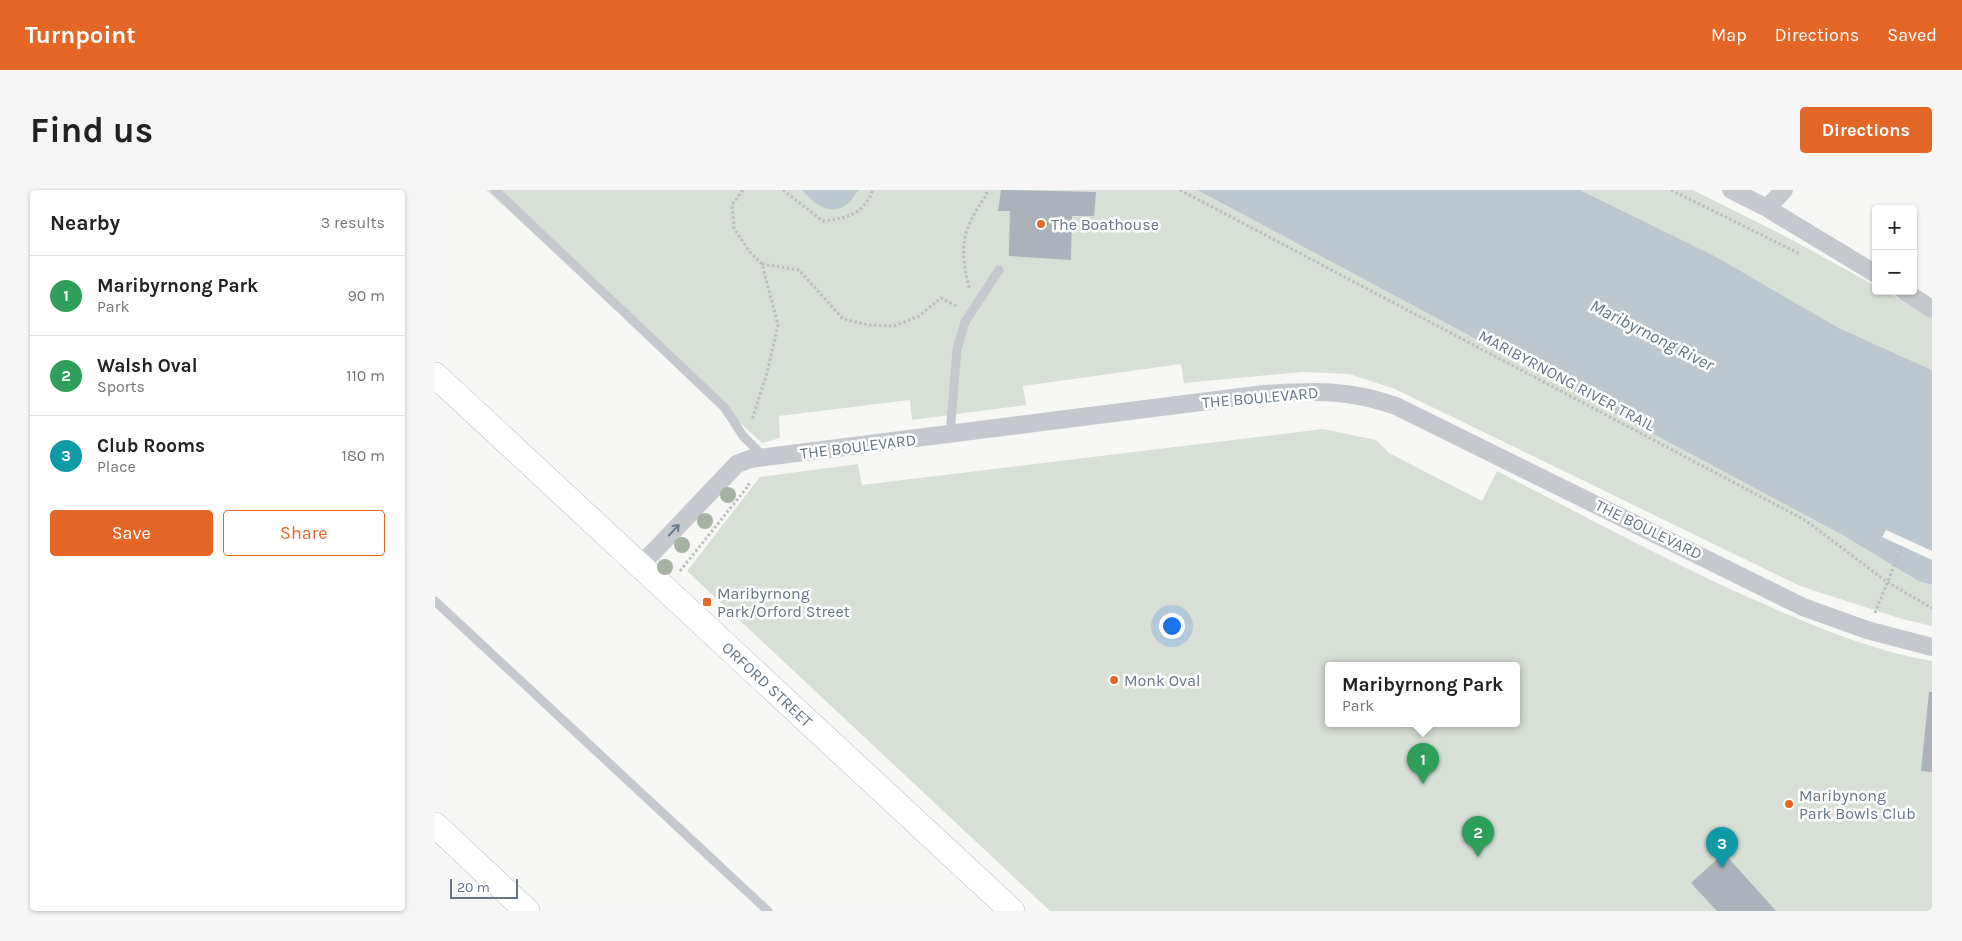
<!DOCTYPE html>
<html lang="en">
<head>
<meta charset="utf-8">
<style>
	:root { --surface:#fff; --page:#f6f6f6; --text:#222; --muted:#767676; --line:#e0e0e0; --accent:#e56727 }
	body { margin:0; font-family:Karla,sans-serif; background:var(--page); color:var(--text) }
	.controls { position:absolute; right:15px; top:15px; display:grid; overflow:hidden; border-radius:5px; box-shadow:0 1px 4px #0004 }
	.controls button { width:45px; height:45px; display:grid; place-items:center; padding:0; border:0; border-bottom:1px solid var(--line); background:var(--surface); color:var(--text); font:25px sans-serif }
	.scale { position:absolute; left:15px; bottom:12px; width:68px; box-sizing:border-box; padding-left:5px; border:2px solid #667586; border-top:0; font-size:14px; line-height:18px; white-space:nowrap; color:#667586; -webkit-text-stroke:4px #fff; paint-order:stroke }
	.you { position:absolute; left:736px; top:435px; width:18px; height:18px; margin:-12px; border:4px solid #fff; border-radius:50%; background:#1a73e8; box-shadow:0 0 0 8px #1a73e833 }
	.badge { display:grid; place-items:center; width:32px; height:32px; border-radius:50%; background:var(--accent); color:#fff; font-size:16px; font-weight:700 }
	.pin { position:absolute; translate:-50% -41px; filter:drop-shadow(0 1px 2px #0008) }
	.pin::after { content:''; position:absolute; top:26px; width:18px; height:15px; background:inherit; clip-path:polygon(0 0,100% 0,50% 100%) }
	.popup { position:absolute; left:890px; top:472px; width:195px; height:65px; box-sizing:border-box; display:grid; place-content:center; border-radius:5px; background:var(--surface); filter:drop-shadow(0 1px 4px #0005); font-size:16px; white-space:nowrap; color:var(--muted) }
	.popup b { font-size:19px; color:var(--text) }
	.popup::after { content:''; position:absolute; left:50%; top:100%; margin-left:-10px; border:10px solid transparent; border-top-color:var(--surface) }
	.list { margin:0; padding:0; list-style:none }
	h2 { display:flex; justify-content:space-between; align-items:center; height:65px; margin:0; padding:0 20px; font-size:21px }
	h2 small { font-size:16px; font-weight:400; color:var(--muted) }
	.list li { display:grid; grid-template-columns:32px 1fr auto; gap:15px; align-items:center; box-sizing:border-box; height:80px; padding:0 20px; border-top:1px solid var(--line) }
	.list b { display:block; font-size:19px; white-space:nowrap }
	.list p { margin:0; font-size:16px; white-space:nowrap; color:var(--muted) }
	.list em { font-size:16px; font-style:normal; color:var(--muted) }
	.actions { display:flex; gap:10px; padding:15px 20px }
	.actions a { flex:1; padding:11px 0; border:1px solid var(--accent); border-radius:5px; text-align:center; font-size:18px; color:var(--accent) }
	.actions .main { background:var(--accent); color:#fff }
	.map { position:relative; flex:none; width:1497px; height:721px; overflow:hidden; border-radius:5px }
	header { display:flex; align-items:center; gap:30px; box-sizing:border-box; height:70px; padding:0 25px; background:var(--accent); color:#fff }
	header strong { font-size:24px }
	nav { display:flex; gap:28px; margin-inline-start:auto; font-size:18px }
	.intro { display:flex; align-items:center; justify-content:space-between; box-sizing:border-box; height:120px; padding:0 30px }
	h1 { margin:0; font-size:35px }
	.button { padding:12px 22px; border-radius:5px; background:var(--accent); color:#fff; font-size:18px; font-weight:700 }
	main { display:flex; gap:30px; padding:0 30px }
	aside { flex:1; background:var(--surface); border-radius:5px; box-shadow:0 1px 4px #0004 }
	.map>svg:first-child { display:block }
	.green { fill:#d8dfd6; fill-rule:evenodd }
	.water { fill:#bec7cd }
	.pier { fill:#f7f8f5 }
	.building { fill:#abb2b9 }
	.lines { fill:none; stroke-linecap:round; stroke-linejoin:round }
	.secondary-casing { stroke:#b7bcc1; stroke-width:26 }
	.path { stroke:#bdbfc2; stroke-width:3; stroke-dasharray:2.5 2.5; stroke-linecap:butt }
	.lane { stroke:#c5c8cc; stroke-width:9 }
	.street { stroke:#c5c8cc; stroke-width:18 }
	.secondary { stroke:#fff; stroke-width:25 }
	.tree { fill:#a6b2a4 }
	.oneway { stroke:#6b798a }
	.poi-dot { fill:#e56727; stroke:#fff; stroke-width:2 }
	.labels { text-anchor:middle; stroke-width:5; stroke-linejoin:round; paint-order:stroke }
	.poi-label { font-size:16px; fill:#667586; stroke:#fff; text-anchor:start }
	.street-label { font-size:16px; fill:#667586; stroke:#fff }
	.water-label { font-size:18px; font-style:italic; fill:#627682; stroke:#fff }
</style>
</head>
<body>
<header>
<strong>Turnpoint</strong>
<nav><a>Map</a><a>Directions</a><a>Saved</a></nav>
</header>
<div class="intro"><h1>Find us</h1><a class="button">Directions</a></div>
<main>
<aside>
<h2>Nearby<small>3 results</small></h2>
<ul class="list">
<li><span class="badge" style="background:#2e9e5b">1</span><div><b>Maribyrnong Park</b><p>Park</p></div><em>90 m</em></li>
<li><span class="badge" style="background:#2e9e5b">2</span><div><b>Walsh Oval</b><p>Sports</p></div><em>110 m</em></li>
<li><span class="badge" style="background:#0f9aa8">3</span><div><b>Club Rooms</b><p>Place</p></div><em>180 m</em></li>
</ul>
<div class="actions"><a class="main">Save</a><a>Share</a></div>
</aside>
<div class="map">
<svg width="1497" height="721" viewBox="0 0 1497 721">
	<rect width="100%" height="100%" fill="#f7f8f5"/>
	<path class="green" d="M51 0H762L1411 347 1483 391 1497 395V436L1467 429 1365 396 960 199 914 184 868 182 749 193 746 174 588 196 591 215 477 230 475 210 344 226 345 248 327 253Z
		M1145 0H1258L1348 45 1441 96V101H1450L1497 127V180L1404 138 1278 65Z
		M888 239 941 250 954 263 1047 311 1062 281C1148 325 1233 372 1322 411 1378 436 1437 461 1497 471V721H615L252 381 325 287 423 274 427 295ZM894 475H1082V533H894Z"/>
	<path class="water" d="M367 0H424C420 4 416 12 411 15 394 27 378 13 367 0Z
		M762 0H1145L1278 65 1404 138 1497 180V395L1483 391 1411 347Z"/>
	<path class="pier" d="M1451 340 1497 361V370L1447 347Z"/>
	<path class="building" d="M566 0 661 2 659 26H637L636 70 574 66 575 21H563Z
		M1494 502H1497V582L1486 581Z
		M1289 663 1341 721H1282L1256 693Z"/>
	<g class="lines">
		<g class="secondary-casing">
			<g id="secondary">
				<path id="s1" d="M0 185 577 721"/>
				<path d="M0 635 92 721"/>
			</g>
		</g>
		<path class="path" d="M308 0 297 15 299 38 314 61 327 74 343 135 332 183 317 230
			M348 0 388 31C412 28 428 25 438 0
			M745 0 1370 330 1452 392 1497 418
			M1236 0 1365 64
			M327 74 364 80 408 129 434 135 459 136 484 126 506 108 523 117
			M534 98C524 55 527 40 552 4L551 0
			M245 381 314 295 312 292
			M1440 423 1467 356"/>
		<path class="lane" d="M60 0 290 218 308 246 329 267
			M515 245 522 159 530 132 564 80
			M0 411 333 721"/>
		<path class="street" d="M1296 0 1332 18 1441 84
			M1332 18 1349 0
			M1469 101 1497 119
			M206 375 302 274 315 269 829 204C879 201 913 199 961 216L1368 417 1432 440 1497 457"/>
		<use href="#secondary" class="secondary"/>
	</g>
	<g class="tree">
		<circle cx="293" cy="305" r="8"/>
		<circle cx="270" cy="331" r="8"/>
		<circle cx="247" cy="355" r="8"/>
		<circle cx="230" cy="377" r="8"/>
	</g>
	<defs><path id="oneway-shaft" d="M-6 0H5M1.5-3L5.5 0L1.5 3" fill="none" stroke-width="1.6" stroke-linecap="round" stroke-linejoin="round" transform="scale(1.25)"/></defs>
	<use class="oneway" href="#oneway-shaft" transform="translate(239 340) rotate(-47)"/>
	<g class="poi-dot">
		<circle cx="606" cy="34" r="5"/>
		<rect x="267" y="407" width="10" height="10" rx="2.5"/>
		<circle cx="679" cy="490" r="5"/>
		<circle cx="1354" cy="614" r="5"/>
	</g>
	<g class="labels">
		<g class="poi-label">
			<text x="616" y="40">The Boathouse</text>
			<text x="282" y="409">Maribyrnong<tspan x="282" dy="18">Park/Orford Street</tspan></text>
			<text x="689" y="496">Monk Oval</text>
			<text x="1364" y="611">Maribynong<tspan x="1364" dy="18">Park Bowls Club</tspan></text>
		</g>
		<g class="street-label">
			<text transform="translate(1132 190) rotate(28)" y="6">MARIBYRNONG RIVER TRAIL</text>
			<text transform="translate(825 207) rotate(-5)" y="6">THE BOULEVARD</text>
			<text transform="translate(423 256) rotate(-7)" y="6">THE BOULEVARD</text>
			<text transform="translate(1214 339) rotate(26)" y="6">THE BOULEVARD</text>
			<text dy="6" stroke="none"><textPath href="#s1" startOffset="454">ORFORD STREET</textPath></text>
		</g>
		<g class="water-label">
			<text transform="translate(1217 145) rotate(27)" y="6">Maribyrnong River</text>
		</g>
	</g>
</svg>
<div class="controls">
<button>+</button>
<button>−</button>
</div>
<div class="scale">20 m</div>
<div class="you"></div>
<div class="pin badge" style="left:988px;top:594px;background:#2e9e5b">1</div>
<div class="popup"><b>Maribyrnong Park</b>Park</div>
<div class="pin badge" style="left:1043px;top:667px;background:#2e9e5b">2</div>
<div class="pin badge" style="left:1287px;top:678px;background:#0f9aa8">3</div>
</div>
</main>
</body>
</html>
